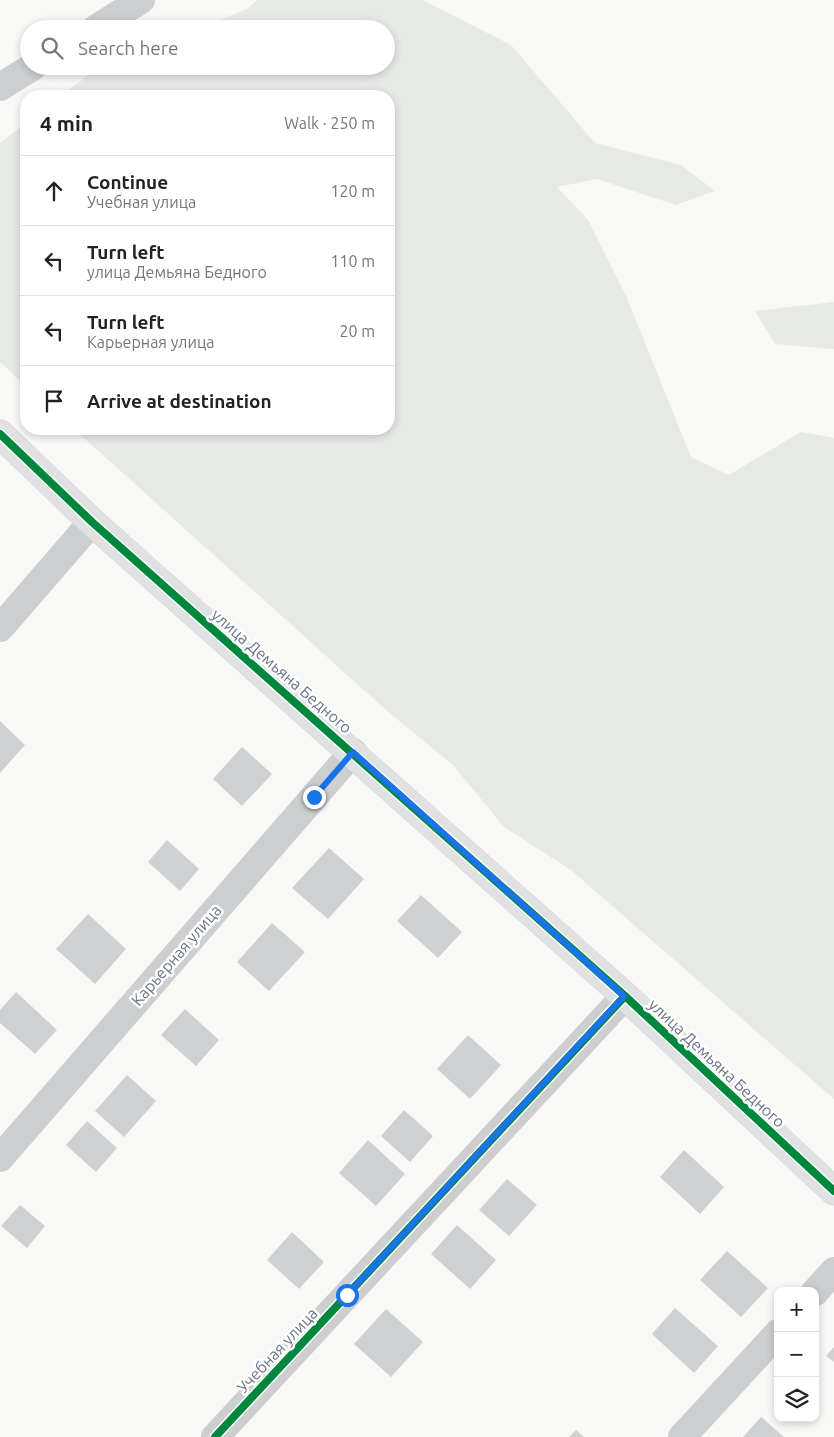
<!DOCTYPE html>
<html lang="en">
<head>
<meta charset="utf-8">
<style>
	:root { --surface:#fff; --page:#f6f6f6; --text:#222; --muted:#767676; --line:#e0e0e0 }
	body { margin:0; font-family:Ubuntu,sans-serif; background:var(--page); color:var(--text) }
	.controls { position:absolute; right:15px; bottom:15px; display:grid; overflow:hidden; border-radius:10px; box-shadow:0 2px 8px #0003 }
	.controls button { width:45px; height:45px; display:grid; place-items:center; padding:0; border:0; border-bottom:1px solid var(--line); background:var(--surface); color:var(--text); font:25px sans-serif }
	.stop { position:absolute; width:15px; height:15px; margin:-11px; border:4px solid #1a73e8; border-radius:50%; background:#fff }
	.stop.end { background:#1a73e8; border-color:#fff; box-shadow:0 1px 5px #0008 }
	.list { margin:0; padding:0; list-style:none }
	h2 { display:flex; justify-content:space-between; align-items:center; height:65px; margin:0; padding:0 20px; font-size:21px }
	h2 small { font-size:16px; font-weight:400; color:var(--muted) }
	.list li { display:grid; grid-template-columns:32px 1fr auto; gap:15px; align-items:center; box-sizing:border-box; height:70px; padding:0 20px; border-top:1px solid var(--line) }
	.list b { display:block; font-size:19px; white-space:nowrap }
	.list p { margin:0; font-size:16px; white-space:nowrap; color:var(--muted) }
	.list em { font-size:16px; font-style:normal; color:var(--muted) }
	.icon { flex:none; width:28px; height:28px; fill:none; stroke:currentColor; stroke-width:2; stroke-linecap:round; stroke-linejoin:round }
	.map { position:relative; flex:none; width:834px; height:1437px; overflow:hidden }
	.search { position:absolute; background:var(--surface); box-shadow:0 2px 8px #0003; left:20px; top:20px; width:375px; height:55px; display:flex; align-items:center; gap:12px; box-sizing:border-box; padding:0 18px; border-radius:28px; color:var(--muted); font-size:19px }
	.panel { position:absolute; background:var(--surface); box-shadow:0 2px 8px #0003; left:20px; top:90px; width:375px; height:345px; border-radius:20px }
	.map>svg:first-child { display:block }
	.green { fill:#e6e9e5 }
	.building { fill:#cfd0d1 }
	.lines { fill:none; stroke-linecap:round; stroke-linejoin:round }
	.secondary-casing { stroke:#d5d6d7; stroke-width:29 }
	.street { stroke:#cdcecf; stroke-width:28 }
	.secondary { stroke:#e0e1e2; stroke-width:28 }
	.cycleway-casing { stroke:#fff; stroke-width:11 }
	.cycleway { stroke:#00873e; stroke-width:8 }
	.route { stroke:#1a73e8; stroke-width:6 }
	.labels { text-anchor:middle; stroke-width:5; stroke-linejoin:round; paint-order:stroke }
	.street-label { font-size:16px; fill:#697486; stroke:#fff }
</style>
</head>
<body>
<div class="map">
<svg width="834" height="1437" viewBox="0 0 834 1437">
	<rect width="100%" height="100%" fill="#f8f8f7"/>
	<path class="green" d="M257 0H422L511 45 595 143 681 165 715 191 676 205 597 179 557 187 588 220 626 296 691 457 729 475 801 432 834 438V1099L571 870 504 827 453 765 386 710 74 429H389V96H61L94 71 106 66H386V29H199L247 9Z
		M26 123V386L0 362V143Z
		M834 302V349L775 344 755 311Z"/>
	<path class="building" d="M0 721 25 745 0 773Z
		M242 747 272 774 242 806 213 779Z
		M167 840 199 869 180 891 148 862Z
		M329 848 364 879 328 919 292 888Z
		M421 895 462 932 438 958 397 921Z
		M88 914 126 949 95 984 56 949Z
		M272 923 305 952 269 991 237 962Z
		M16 992 57 1030 35 1054 0 1023V1010Z
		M185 1009 219 1040 196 1066 161 1035Z
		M468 1035 501 1065 470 1099 437 1069Z
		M127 1075 156 1101 124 1137 95 1111Z
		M404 1110 433 1136 410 1162 381 1136Z
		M87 1121 117 1148 96 1172 66 1145Z
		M368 1140 405 1174 376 1206 339 1173Z
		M684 1150 724 1187 700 1214 660 1177Z
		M507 1179 537 1205 509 1236 479 1210Z
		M20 1205 45 1226 27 1248 1 1226Z
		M457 1225 496 1260 470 1289 431 1254Z
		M292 1232 324 1262 299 1289 267 1260Z
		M727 1251 768 1288 741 1317 700 1280Z
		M675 1308 718 1346 694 1373 652 1334Z
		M386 1309 423 1342 391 1377 354 1344Z
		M834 1347V1362L826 1356Z
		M761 1417 784 1437H743Z
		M576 1430 584 1437H569Z"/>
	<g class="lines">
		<g class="secondary-casing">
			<path id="secondary" d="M0 434 92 522 625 996 834 1191"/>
		</g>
		<path class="street" d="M95 29 141 0
			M0 87 34 66
			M0 628 92 522
			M0 1158 353 752
			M815 1292 834 1271
			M215 1437 625 996
			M682 1437 778 1333"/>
		<use href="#secondary" class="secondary"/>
		<g class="cycleway-casing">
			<path id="cycleway" d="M0 434 92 522 625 996 834 1191
				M215 1437 625 996"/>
		</g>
		<use href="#cycleway" class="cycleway"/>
	</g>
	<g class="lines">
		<path class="route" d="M314 797 353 752 624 996 347 1295"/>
	</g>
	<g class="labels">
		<g class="street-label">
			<text transform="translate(282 671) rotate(41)" y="6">улица Демьяна Бедного</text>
			<text transform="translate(176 955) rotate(-49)" y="6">Карьерная улица</text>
			<text transform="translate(717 1063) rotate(43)" y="6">улица Демьяна Бедного</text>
			<text transform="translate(277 1350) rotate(-47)" y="6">Учебная улица</text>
		</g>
	</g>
</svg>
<div class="controls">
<button>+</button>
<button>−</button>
<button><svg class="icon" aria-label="layers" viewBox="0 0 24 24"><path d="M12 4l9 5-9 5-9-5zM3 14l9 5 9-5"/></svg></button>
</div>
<div class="stop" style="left:347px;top:1295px"></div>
<div class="stop end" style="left:314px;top:797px"></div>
<div class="search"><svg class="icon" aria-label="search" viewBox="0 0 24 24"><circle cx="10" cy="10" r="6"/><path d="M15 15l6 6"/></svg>Search here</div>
<section class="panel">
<h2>4 min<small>Walk · 250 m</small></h2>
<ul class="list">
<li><svg class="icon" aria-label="ahead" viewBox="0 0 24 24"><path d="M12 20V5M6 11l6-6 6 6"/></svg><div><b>Continue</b><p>Учебная улица</p></div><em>120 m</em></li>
<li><svg class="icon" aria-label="left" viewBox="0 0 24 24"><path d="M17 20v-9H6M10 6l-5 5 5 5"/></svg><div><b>Turn left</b><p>улица Демьяна Бедного</p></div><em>110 m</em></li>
<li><svg class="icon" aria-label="left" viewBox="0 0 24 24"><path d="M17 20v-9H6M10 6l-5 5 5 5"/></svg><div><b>Turn left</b><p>Карьерная улица</p></div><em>20 m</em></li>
<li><svg class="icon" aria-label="arrive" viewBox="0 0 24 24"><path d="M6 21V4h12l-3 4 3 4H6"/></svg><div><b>Arrive at destination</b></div></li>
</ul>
</section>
</div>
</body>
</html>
